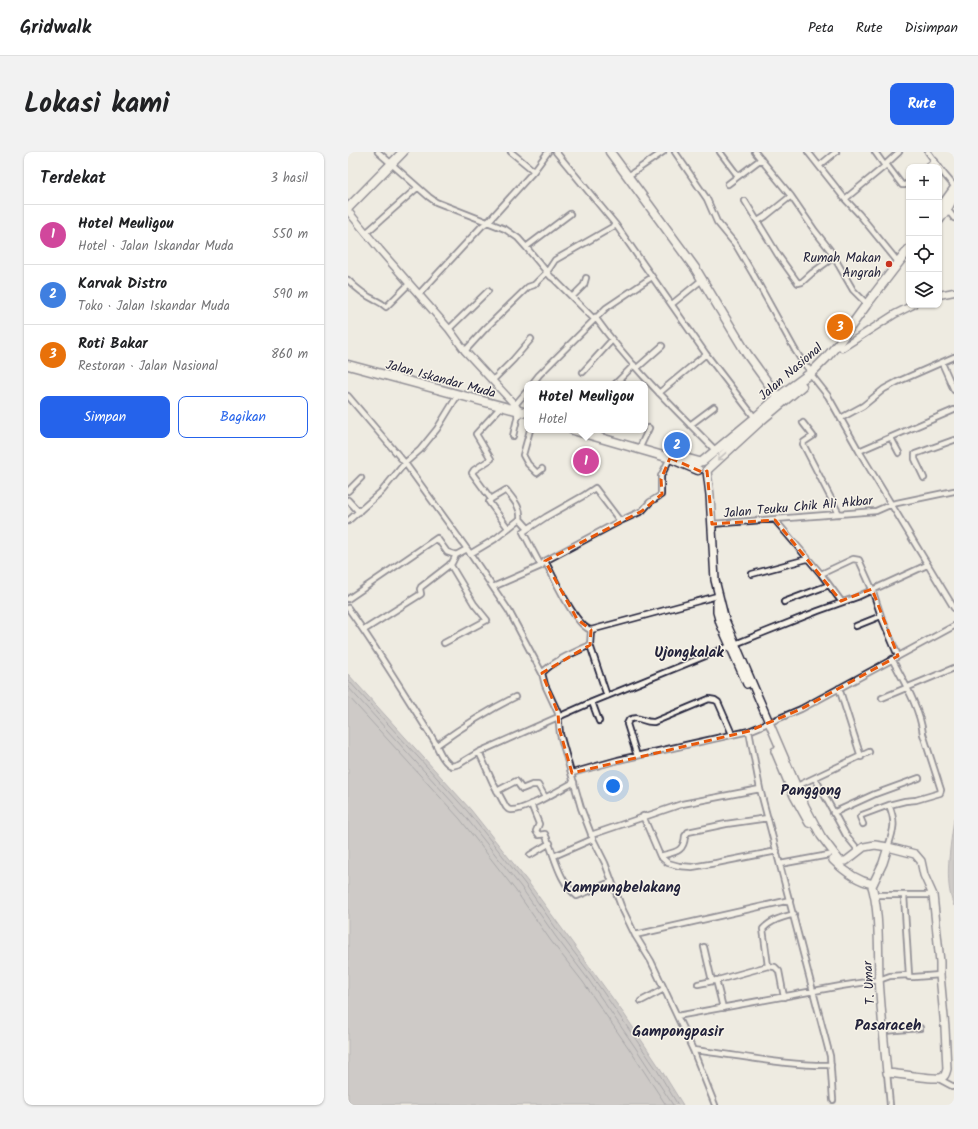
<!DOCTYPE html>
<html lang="id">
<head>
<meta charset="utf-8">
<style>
	:root { --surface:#fff; --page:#f2f2f2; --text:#202124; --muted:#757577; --line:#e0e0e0; --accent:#2563eb }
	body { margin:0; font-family:Kalam,sans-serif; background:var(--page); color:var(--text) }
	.controls { position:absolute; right:12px; top:12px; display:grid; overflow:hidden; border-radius:8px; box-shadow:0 1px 3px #0004 }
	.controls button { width:36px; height:36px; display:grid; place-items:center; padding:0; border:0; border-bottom:1px solid var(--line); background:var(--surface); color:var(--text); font:20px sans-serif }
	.you { position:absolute; left:265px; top:634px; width:14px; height:14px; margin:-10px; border:3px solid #fff; border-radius:50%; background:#1a73e8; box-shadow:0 0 0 6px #1a73e833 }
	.badge { display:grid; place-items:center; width:26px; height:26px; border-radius:50%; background:var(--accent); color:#fff; font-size:13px; font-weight:700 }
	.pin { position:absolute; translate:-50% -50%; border:2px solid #fff; box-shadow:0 1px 4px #0006 }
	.popup { position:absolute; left:176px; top:229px; width:124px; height:52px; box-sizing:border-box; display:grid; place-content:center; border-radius:8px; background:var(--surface); filter:drop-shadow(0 1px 3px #0005); font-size:13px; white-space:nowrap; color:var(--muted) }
	.popup b { font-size:15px; color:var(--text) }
	.popup::after { content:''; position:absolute; left:50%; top:100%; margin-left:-8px; border:8px solid transparent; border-top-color:var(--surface) }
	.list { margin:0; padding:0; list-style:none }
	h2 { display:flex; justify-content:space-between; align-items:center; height:52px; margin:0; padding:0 16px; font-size:17px }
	h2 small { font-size:13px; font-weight:400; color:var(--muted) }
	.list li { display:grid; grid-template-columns:26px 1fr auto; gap:12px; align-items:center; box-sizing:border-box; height:60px; padding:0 16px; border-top:1px solid var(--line) }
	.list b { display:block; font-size:15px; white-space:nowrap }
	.list p { margin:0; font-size:13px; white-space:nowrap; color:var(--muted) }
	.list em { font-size:13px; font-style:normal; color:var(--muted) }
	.actions { display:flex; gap:8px; padding:12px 16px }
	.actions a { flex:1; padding:9px 0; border:1px solid var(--accent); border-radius:8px; text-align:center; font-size:14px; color:var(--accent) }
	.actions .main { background:var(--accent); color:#fff }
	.icon { flex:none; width:22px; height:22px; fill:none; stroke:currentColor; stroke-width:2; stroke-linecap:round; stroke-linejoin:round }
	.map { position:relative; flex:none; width:606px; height:953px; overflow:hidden; border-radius:8px }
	header { display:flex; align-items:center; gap:24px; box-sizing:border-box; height:56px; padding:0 20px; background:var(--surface); border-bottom:1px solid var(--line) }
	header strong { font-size:19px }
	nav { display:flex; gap:22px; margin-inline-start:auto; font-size:14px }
	.intro { display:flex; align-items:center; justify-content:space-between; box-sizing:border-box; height:96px; padding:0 24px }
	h1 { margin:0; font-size:28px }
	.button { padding:10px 18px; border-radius:8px; background:var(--accent); color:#fff; font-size:14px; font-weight:700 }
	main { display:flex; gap:24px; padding:0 24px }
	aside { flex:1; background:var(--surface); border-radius:8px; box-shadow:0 1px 3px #0004 }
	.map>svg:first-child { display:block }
	.water { fill:#a6a3a6; stroke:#716f7b }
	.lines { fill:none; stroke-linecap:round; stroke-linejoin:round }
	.shore { stroke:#575666; stroke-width:1 }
	.street-casing { stroke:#22223b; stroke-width:8 }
	.secondary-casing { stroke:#22223b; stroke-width:9 }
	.primary-casing { stroke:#22223b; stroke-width:10 }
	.highway-casing { stroke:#22223b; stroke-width:11 }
	.street { stroke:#f7f3e8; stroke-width:4.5 }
	.secondary { stroke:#f7f3e8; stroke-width:6 }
	.primary { stroke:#f7f3e8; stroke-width:7 }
	.highway { stroke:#f7f3e8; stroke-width:8 }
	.oneway { stroke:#97959a }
	.marked { fill:none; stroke:#e8590c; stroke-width:3; stroke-dasharray:8 5; stroke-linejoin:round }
	.poi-dot { fill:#c8321e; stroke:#f7f3e8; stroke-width:1.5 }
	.labels { text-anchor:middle; stroke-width:3; stroke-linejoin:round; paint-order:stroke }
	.poi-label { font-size:13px; fill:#22223b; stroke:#f7f3e8; text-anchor:end }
	.street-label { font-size:13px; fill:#22223b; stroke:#f7f3e8 }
	.quarter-label { font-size:15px; font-weight:bold; fill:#22223b; stroke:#f7f3e8 }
</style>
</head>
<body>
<header>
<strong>Gridwalk</strong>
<nav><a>Peta</a><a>Rute</a><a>Disimpan</a></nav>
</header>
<div class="intro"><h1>Lokasi kami</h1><a class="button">Rute</a></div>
<main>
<aside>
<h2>Terdekat<small>3 hasil</small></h2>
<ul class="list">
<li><span class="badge" style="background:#d1479c">1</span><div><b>Hotel Meuligou</b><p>Hotel · Jalan Iskandar Muda</p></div><em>550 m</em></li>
<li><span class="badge" style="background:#3f7fe0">2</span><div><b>Karvak Distro</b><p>Toko · Jalan Iskandar Muda</p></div><em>590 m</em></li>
<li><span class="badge" style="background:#e8710a">3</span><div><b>Roti Bakar</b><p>Restoran · Jalan Nasional</p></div><em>860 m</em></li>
</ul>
<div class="actions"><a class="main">Simpan</a><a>Bagikan</a></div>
</aside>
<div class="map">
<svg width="606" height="953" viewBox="0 0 606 953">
	<rect width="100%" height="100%" fill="#eeebe1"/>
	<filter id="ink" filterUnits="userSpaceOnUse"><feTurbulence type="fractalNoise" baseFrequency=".025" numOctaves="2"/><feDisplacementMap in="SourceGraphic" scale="8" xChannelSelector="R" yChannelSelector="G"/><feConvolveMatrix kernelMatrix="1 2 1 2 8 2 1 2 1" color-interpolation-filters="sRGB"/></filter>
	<g filter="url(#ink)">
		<path class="water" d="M0 522 123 658 180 730 276 862 312 916 335 953H0Z
			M606 666V754C595 728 603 693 606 666Z"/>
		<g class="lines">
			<path class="shore" d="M0 528 120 660 177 732 212 782 244 824 309 918 330 953
				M0 535 116 663 173 735 208 785 240 827 287 895 325 953
				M0 544 112 667 168 739 203 789 235 830 282 898 318 953"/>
			<g class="street-casing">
				<path id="street" d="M30 0 81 45 88 50 157 77 170 86 178 95 203 125 206 127 246 167
					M163 0 186 19
					M208 0 268 73 358 202 407 266
					M327 0 359 47 369 70 388 93 405 122 447 198 456 212 464 220
					M372 0 390 24
					M407 0 443 44 467 79 482 98 505 138 519 152
					M460 0 497 47 511 62 550 110
					M527 0 537 14
					M580 0 591 15
					M538 12 554 33H557L561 30
					M471 14 488 0
					M579 15 587 9
					M591 15 596 22 606 34
					M280 24 315 0
					M380 32 413 7
					M497 47 537 14 538 12 551 0
					M397 49 430 103 450 131 454 130 464 121 486 105
					M599 57 606 66
					M410 69 418 64 443 44
					M18 81 69 36
					M178 95 222 62
					M0 128C8 136 16 143 27 148 31 150 34 151 38 155L61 132
					M71 142 134 74 140 70 186 19 200 0
					M224 145 236 133 238 126
					M324 152 355 127
					M247 165C282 214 326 256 368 299
					M101 177 140 139
					M117 199 137 177 180 135 186 133 199 120 207 108 268 73
					M594 211 606 238
					M289 216 314 194
					M235 220 264 188
					M465 225 480 244 511 299 606 456
					M145 228 165 208 183 187
					M184 232 191 223 258 156 304 125
					M267 232 286 213
					M311 241 358 202
					M0 244 57 311 119 397 161 459 194 521 197 533 210 561 212 582 233 656 245 687 257 711 273 754 287 783 303 809 345 898 367 953
					M167 253 179 239
					M493 266 515 254 536 237 549 230 606 205
					M455 271 465 284 456 290 455 292 491 362
					M342 273 366 255
					M182 278 175 303 180 312 189 321 194 317
					M250 281 254 278
					M165 284 170 263
					M543 286 551 301
					M293 293 301 276
					M511 299 606 258
					M576 326 567 307V302L606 288
					M0 339 13 326
					M143 347 124 321 126 318 143 307 128 282 150 258
					M0 348 11 360
					M172 367 180 376
					M427 368 473 422 493 449
					M0 369 34 339 57 311 72 298 89 277 108 246
					M364 372 528 359 544 352 606 339
					M122 402 147 387 172 367C174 356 164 346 158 338L143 347 141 350 160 376
					M197 409C206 425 227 474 243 478L369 444
					M193 414 175 380 198 365 235 344 247 336 272 369
					M404 422 459 407
					M473 422 505 407 511 408 524 437 533 464 550 504
					M145 435 193 414 197 409 272 369 294 359 302 350 313 343V324L322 306
					M0 447 89 386 99 400 108 403
					M436 450 481 433
					M0 456C30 498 57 543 85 587 90 595 94 610 104 614L111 612 131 600 244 550 382 494
					M508 474 533 464
					M16 478 73 442 72 437 73 435 104 411 108 403 119 397
					M243 478 242 493 259 544
					M96 491 139 468 126 452 102 412
					M387 492 470 459 509 445 579 413
					M194 521C207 508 225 501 242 493
					M491 536 513 605
					M534 546 606 516
					M244 550 251 569
					M401 579 412 637 482 904 485 948
					M89 593C114 575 139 559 167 545
					M131 600 145 631 158 655C160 657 160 658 163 658 177 659 213 637 226 630
					M289 604 279 572 281 568C292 563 295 571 306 570L361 547 367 548 370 550 384 582
					M224 621 270 608 401 579 453 557 606 474
					M467 626 498 683 511 699
					M449 634 521 600
					M149 639 168 629 174 637 184 633H190L197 645
					M183 652 191 672 188 679 191 683 197 682C207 703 210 729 229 744L263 730
					M485 661 527 642 571 626
					M295 664 312 704 320 711 331 714 344 715 368 711 429 699
					M515 672 512 665 514 663 541 653 557 649 568 648 592 641 593 638 575 582C572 556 556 530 544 507
					M243 683 334 652 412 637
					M540 695C546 677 548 670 541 653
					M182 703 202 691
					M206 704 245 687
					M312 704C326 700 336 701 337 684L340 680 378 672 420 666
					M432 712 481 703
					M526 743H585
					M556 743 561 823
					M287 783 442 748
					M356 795 364 829
					M420 814 415 777C423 768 435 765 446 762
					M368 828 375 856
					M350 832 370 828 420 814 427 815 431 819 436 845
					M293 849 316 837
					M329 864 493 834 531 828 542 824 561 823V825H566L592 823
					M536 879 572 876
					M345 898C391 903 437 914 483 913
					M539 921 542 953
					M589 926 606 935"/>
			</g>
			<g class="secondary-casing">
				<path id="secondary" d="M0 59 32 98 101 177 117 199 167 253 171 259 170 263
					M591 143 606 140
					M494 196 547 162 565 153"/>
			</g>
			<g class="primary-casing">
				<path id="primary" d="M359 319 362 343 367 428 377 468 457 654 473 684 492 709H498L516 695 527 693 540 695 567 702 573 709 576 723 585 743 592 810V823L597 876 599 917C598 920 598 923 595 925 589 929 549 921 539 921 536 889 533 858 531 826 530 798 532 757 523 731
					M369 450V460L372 471 399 532
					M427 599 446 644 461 671
					M485 708C496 719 510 729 525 732L535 711 540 695"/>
			</g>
			<g class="highway-casing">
				<path id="highway" d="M262 0 347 116 399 202 430 245
					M0 56 55 0
					M591 58 606 37
					M591 68 599 57 606 44
					M0 213 179 261
					M225 278 322 306 350 318
					M333 305 351 310
					M355 309 407 266 430 245 464 220 478 206 490 192 519 152 561 97
					M360 317 410 271 454 234"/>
			</g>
			<use href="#street" class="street"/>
			<use href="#secondary" class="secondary"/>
			<use href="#primary" class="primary"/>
			<use href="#highway" class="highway"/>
		</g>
		<defs><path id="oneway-shaft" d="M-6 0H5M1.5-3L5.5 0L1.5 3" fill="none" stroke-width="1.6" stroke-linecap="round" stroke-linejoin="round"/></defs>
		<use class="oneway" href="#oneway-shaft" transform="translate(374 304) rotate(139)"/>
	</g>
	<path d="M0 0H606V953H0ZM322 306 356 321 359 319 364 372 427 368 493 449 524 437 550 504 453 557 401 579 224 621 211 576 210 561 194 521 242 493 243 478 229 467 197 409 294 359 314 342 313 327Z" fill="#eeebe1" fill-opacity=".55" fill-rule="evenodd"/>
	<path class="marked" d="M322 306 356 321 359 319 364 372 427 368 493 449 524 437 550 504 453 557 401 579 224 621 211 576 210 561 194 521 242 493 243 478 229 467 197 409 294 359 314 342 313 327Z"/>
	<circle class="poi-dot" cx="541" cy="112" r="4"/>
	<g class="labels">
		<g class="poi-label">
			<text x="533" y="110">Rumah Makan<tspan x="533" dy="15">Angrah</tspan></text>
		</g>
		<g class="street-label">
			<text transform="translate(442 219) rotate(-41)" y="5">Jalan Nasional</text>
			<text transform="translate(93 226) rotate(15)" y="5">Jalan Iskandar Muda</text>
			<text transform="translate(450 354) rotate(-5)" y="5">Jalan Teuku Chik Ali Akbar</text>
			<text transform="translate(520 831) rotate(-94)" y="5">T. Umar</text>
		</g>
		<g class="quarter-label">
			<text x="341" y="505">Ujongkalak</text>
			<text x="463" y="643">Panggong</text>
			<text x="274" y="740">Kampungbelakang</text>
			<text x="540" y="878">Pasaraceh</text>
			<text x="330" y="884">Gampongpasir</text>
		</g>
	</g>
</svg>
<div class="controls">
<button>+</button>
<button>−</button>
<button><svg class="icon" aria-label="locate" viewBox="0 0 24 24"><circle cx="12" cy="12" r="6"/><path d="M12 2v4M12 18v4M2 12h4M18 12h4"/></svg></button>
<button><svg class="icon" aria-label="layers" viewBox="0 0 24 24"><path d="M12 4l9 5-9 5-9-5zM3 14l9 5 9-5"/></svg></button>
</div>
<div class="you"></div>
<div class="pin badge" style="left:238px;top:309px;background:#d1479c">1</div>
<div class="popup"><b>Hotel Meuligou</b>Hotel</div>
<div class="pin badge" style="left:329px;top:293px;background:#3f7fe0">2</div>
<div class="pin badge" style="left:492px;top:175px;background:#e8710a">3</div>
</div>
</main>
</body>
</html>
